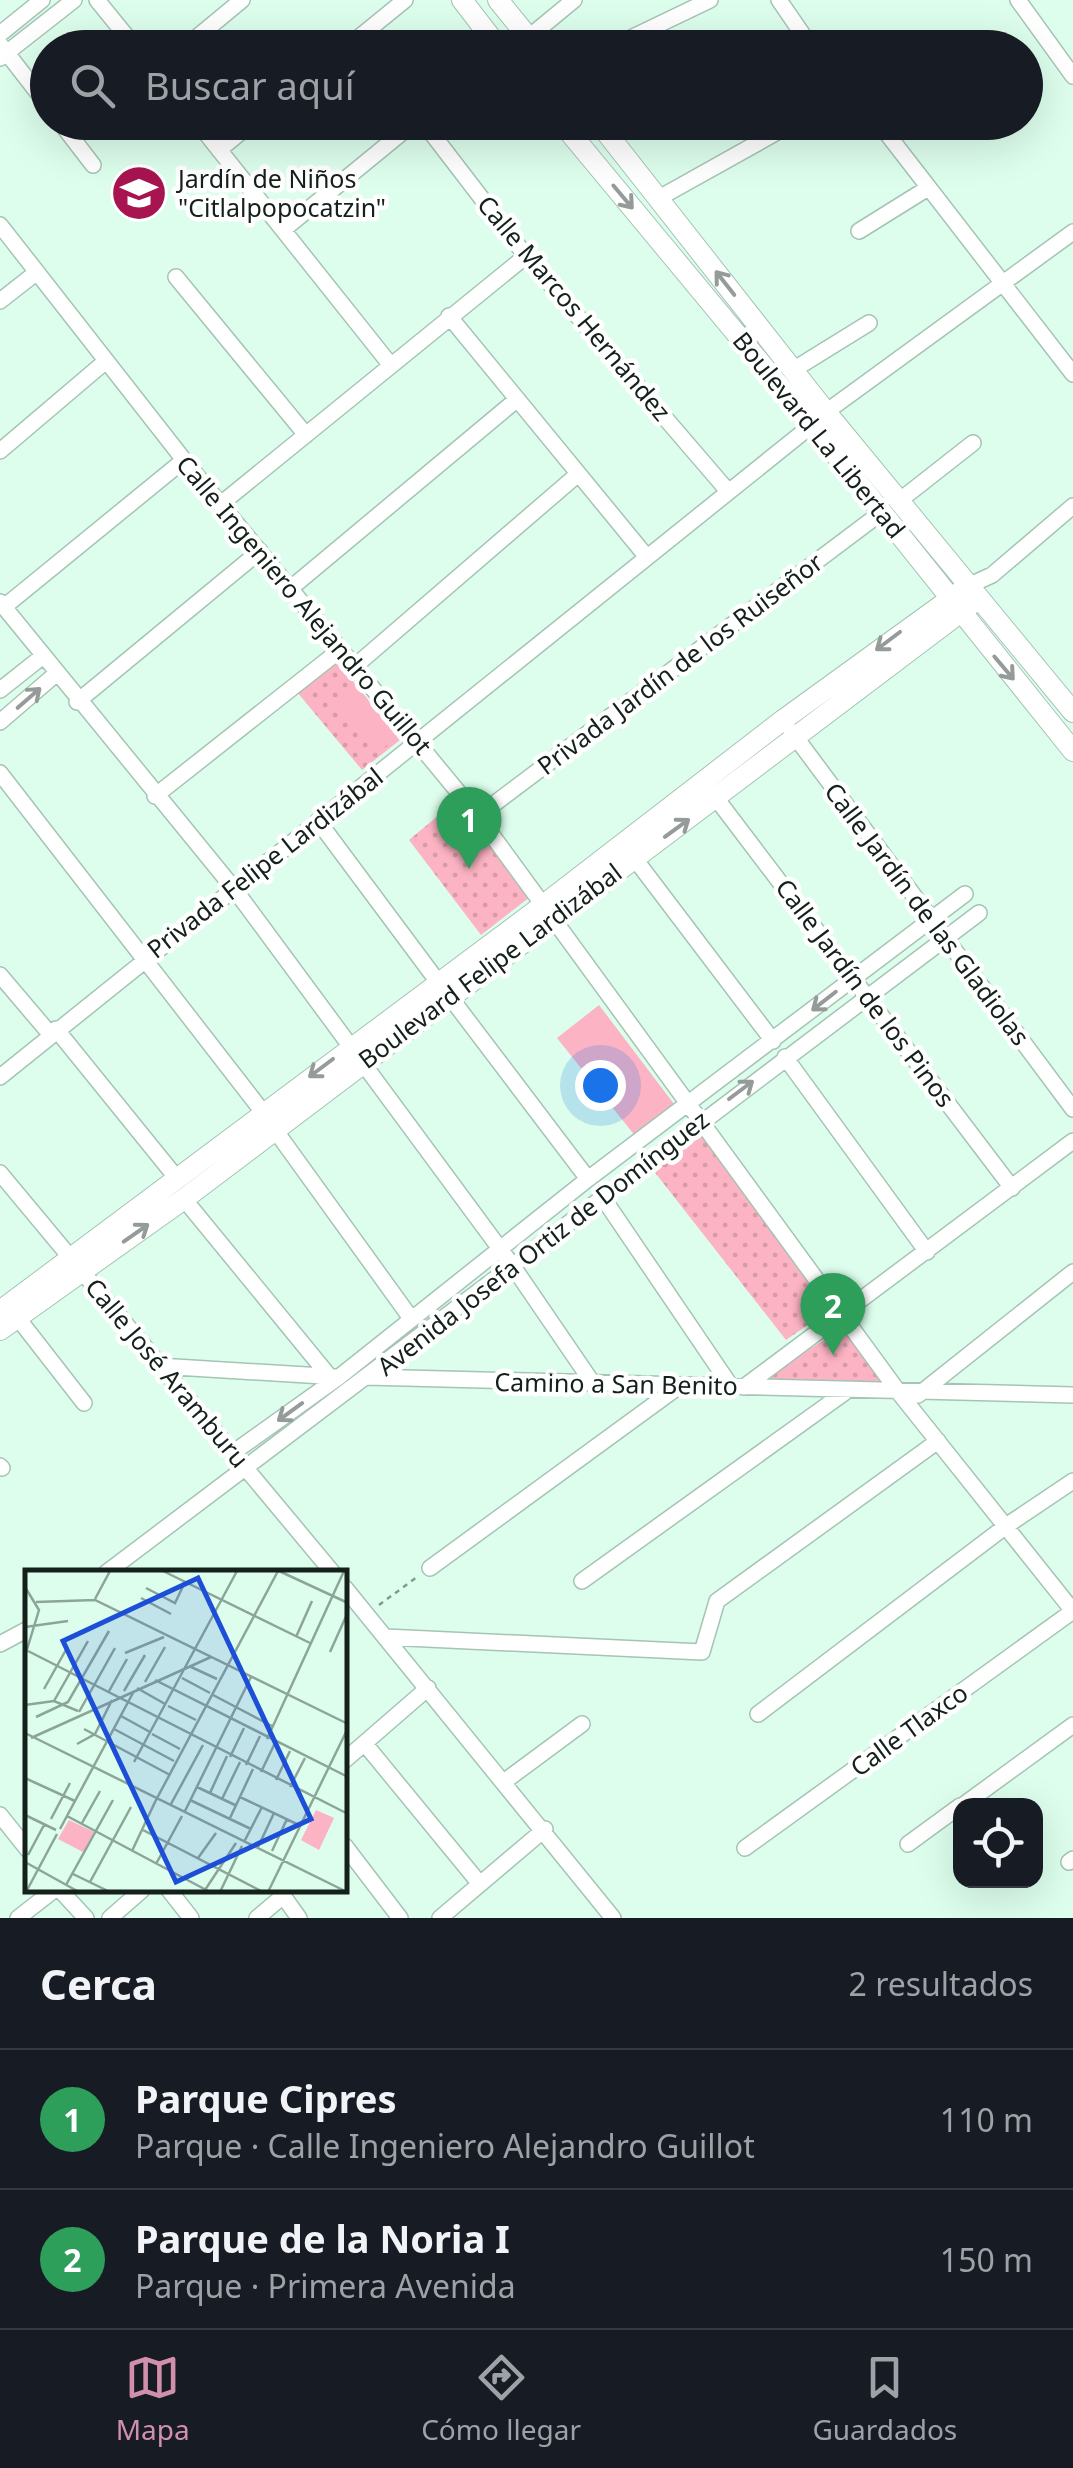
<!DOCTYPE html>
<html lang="es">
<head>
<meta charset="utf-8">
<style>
	:root { --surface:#171b24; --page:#242831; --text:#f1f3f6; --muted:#9ea1a6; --line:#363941; --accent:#d08fab }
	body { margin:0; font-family:"Noto Sans",sans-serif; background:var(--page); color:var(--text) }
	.controls { position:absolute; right:30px; bottom:30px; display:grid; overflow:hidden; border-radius:20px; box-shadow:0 10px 40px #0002 }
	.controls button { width:90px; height:90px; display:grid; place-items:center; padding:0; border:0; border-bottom:2px solid var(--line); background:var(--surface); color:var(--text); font:50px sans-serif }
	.you { position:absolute; left:600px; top:1085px; width:35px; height:35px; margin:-25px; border:8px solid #fff; border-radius:50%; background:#1a73e8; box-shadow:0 0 0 15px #1a73e833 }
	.badge { display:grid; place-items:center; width:65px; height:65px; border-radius:50%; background:var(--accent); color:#fff; font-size:32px; font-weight:700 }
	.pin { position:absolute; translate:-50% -82px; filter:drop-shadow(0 2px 5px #0008) }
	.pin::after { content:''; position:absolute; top:52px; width:35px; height:30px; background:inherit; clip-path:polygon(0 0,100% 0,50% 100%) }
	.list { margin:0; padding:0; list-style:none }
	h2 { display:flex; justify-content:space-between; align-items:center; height:130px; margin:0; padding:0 40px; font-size:42px }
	h2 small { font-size:32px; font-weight:400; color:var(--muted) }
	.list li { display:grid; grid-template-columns:65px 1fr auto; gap:30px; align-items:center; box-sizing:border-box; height:140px; padding:0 40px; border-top:2px solid var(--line) }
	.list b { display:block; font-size:38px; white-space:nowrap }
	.list p { margin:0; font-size:32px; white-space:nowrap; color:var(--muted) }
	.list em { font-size:32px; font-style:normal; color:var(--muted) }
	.icon { flex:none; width:55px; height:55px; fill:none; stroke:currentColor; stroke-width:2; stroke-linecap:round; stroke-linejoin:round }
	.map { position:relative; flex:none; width:1073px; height:1918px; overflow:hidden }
	.search { position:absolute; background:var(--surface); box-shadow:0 10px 40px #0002; left:30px; right:30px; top:30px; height:110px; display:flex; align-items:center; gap:25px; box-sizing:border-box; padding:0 35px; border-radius:55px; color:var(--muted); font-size:38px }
	.sheet { height:410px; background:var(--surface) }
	nav { display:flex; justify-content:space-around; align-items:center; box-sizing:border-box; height:140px; border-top:2px solid var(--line); background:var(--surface); font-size:28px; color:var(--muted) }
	nav a { display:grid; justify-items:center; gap:5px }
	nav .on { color:var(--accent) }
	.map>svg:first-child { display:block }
	.grass { fill:url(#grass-dots) }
	.garden { fill:#fcb3c3 }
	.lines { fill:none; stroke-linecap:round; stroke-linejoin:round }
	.minor-casing { stroke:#a5c4b4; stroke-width:18 }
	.major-casing { stroke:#a5c4b4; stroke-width:22 }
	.path { stroke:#829a8e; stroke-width:2.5; stroke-dasharray:5 5; stroke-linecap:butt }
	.minor { stroke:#fff; stroke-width:15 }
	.major { stroke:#fff; stroke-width:20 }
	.oneway { stroke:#959b98 }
	.labels { text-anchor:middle; stroke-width:9; stroke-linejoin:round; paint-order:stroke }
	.poi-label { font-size:25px; fill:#14201a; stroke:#fff; text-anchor:start }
	.street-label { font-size:25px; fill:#14201a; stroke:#fff }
	.inset-road { fill:none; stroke:#8da599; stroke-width:2.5 }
	.view { fill:#1d4ed8; fill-opacity:0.15; stroke:#1d4ed8; stroke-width:5 }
	.inset-edge { fill:none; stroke:#14201a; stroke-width:5 }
</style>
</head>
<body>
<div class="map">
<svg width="1073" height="1918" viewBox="0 0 1073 1918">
	<defs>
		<pattern id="grass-dots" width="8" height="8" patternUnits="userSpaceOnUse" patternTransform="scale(2.5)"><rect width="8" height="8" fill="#fcb3c3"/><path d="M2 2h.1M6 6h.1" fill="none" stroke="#d79aa7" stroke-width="1.8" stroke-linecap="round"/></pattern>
	</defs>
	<rect width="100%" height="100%" fill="#ddfeed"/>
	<path class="grass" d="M335 659 400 740 362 770 297 692Z
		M446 809 465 816 530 897 481 935 409 840Z
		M702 1136 832 1308 786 1340 653 1170Z
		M843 1328 888 1386 759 1381Z"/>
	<path class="garden" d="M357 686 398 737 379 751 338 701Z
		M599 1005 677 1108 636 1137 557 1038Z"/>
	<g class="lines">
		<g class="minor-casing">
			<path id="minor" d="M97 0 136 48
				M779 0 812 48
				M1018 0 1073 76
				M0 34 42 0
				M529 37 574 0
				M0 44 48 106
				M184 48 242 0
				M346 48 405 0
				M610 48 710 0
				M0 58 74 0
				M60 122 93 165
				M197 122 389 363
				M423 122 526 256 727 490
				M878 122 1073 374
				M219 150 253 122
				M659 198 795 122
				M0 225 184 460 478 816 900 1394 1073 1611
				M283 230 415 122
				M859 231 928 188
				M176 277 306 435
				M0 301 37 272
				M449 316 646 556
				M793 370 869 323
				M826 412 1073 232
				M0 451 106 361
				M899 501 973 443
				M222 503 526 256
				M968 586 992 575 1073 506
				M291 588 515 401
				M0 602 235 890 512 1265 594 1385
				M4 607 184 460
				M354 667 577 475
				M0 690 43 656
				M77 702 260 551
				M0 722 57 673
				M791 731 1073 1109
				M0 773 262 1111
				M155 796 340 650
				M716 798 1012 1188
				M478 816 882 512
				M318 821 438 982
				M635 859 773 1041
				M0 975 50 1034
				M450 997 588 1179
				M56 1029 175 1176
				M785 1057 927 1252
				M0 1077 812 425
				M275 1130 410 1317
				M0 1173 333 1573
				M601 1195 732 1388
				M184 1199 329 1376
				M17 1317 84 1403
				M159 1366 339 1377
				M367 1377 1073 1395
				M744 1387 1073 1141
				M918 1395 1073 1272
				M234 1452 339 1377 588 1179 965 894
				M0 1466 2 1468
				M430 1568 678 1387
				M106 1573 979 913
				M582 1581 844 1393
				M345 1588 613 1918
				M386 1637 702 1652 717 1601 938 1441
				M0 1644 28 1629
				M758 1714 1006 1526 1073 1481
				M365 1744 480 1884
				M345 1760 428 1688
				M505 1781 582 1724
				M962 1806 1073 1725
				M0 1815 28 1850
				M908 1844 960 1806
				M345 1846 400 1918
				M745 1848 1073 1611
				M1069 1862 1073 1859
				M60 1890 86 1918
				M169 1890 191 1918
				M279 1890 299 1918
				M18 1918 54 1890
				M110 1918 142 1890
				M257 1918 283 1896
				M440 1918 545 1829"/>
		</g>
		<g class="major-casing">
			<path id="major" d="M462 0 499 48
				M498 0 537 48
				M561 122 812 425 1073 751
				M598 122 826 412 1073 712
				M0 1311 542 906 783 720 968 586
				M0 1330 184 1199 978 599"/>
		</g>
		<path class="path" d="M379 1605 417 1577"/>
		<use href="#minor" class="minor"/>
		<use href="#major" class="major"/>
	</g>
	<defs><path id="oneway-shaft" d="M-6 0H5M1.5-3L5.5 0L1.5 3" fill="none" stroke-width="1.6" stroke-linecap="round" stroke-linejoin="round" transform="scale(2.5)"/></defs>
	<g class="oneway">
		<use href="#oneway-shaft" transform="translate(623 197) rotate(50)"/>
		<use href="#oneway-shaft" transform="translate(725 283) rotate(-128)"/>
		<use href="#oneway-shaft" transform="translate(888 641) rotate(143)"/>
		<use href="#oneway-shaft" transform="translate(1004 668) rotate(50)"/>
		<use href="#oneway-shaft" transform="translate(29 698) rotate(-41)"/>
		<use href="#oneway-shaft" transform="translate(677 828) rotate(-36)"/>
		<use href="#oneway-shaft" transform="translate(824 1001) rotate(142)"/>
		<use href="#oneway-shaft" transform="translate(321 1068) rotate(143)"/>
		<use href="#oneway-shaft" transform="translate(741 1090) rotate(-37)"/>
		<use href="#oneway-shaft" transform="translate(136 1233) rotate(-35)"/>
		<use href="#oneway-shaft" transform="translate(290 1412) rotate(144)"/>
	</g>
	<defs>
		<g id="school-disc" transform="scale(2.875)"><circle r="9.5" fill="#a7144f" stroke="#fff"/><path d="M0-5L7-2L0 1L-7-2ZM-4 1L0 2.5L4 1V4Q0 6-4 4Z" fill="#fff"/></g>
	</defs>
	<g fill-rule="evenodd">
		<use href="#school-disc" x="139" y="193"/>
	</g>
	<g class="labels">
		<g class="poi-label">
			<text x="178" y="188">Jardín de Niños<tspan x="178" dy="29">"Citlalpopocatzin"</tspan></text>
		</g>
		<g class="street-label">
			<text transform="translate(574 308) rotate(50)" y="9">Calle Marcos Hernández</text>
			<text transform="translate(819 435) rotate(51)" y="9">Boulevard La Libertad</text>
			<text transform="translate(304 605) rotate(50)" y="9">Calle Ingeniero Alejandro Guillot</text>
			<text transform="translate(680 664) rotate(-37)" y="9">Privada Jardín de los Ruiseñor</text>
			<text transform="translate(265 863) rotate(-38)" y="9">Privada Felipe Lardizábal</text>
			<text transform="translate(927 914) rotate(53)" y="9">Calle Jardín de las Gladiolas</text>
			<text transform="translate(490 966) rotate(-37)" y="9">Boulevard Felipe Lardizábal</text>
			<text transform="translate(865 993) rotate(53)" y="9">Calle Jardín de los Pinos</text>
			<text transform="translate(543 1243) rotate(-38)" y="9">Avenida Josefa Ortiz de Domínguez</text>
			<text transform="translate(167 1373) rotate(50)" y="9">Calle José Aramburu</text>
			<text transform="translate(616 1384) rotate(1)" y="9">Camino a San Benito</text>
			<text transform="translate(909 1730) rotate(-36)" y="9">Calle Tlaxco</text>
		</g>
	</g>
	<g transform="translate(25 1570)">
		<rect width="322" height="322" fill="#ddfeed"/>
		<path d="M44 250 69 262 58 282 33 269Z" fill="#fcb3c3"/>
		<path d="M291 240 309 248 294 280 276 270Z" fill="#fcb3c3"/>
		<path class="inset-road" d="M138 1 285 73M254 1 323 33M0 17 14 40 0 86M121 18 150 33 160 12M116 28 146 44M70 29 85 1M11 32 70 30 323 154M0 57 43 51M271 67 287 31M3 81 323 244M305 82 323 42M100 83 139 67M164 96 192 109M157 108 185 123M130 110 323 207M120 112 140 77M112 118 140 134M19 119 42 78M99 121 120 85M83 123 102 89M188 125 247 156M29 131 63 71M0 135 29 131 53 141M143 136 171 150M54 142 90 78M96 146 125 162M11 147 43 132 84 61M59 159 145 205M89 159 149 191M0 163 322 322M127 164 155 179M6 168 186 87M242 169 319 1M52 174 70 164 87 130M205 187 219 158M109 192 212 1M221 195 235 166M236 202 250 173M0 208 50 231M251 210 265 181M172 217 210 235M265 217 280 188M185 223 202 186M215 227 276 256M197 229 215 192M165 230 226 259M130 232 253 1M146 234 178 175M160 241 226 107M0 245 31 260M42 246 185 322M205 248 228 199M26 249 45 213M57 253 75 221M35 259 109 121M116 259 238 322M219 272 237 237M233 277 249 243M107 281 130 232M247 281 262 249M3 285 19 255M173 288 191 263M0 292 54 322M131 294 157 246M48 304 85 322M65 312 106 237M41 315 88 230M180 320 211 273M1 322 32 264M195 322 217 276M243 322 323 158"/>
		<path class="view" d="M173 8 286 249 151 312 38 71Z"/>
		<rect width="322" height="322" class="inset-edge"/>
	</g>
</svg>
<div class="controls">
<button><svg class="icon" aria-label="locate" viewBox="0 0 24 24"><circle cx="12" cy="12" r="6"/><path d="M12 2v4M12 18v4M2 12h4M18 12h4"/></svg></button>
</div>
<div class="you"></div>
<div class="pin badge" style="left:469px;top:869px;background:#2e9e5b">1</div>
<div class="pin badge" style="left:833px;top:1355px;background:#2e9e5b">2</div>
<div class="search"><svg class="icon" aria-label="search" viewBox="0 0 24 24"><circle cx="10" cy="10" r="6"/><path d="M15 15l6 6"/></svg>Buscar aquí</div>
</div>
<section class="sheet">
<h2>Cerca<small>2 resultados</small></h2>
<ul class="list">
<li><span class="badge" style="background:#2e9e5b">1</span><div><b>Parque Cipres</b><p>Parque · Calle Ingeniero Alejandro Guillot</p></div><em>110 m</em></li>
<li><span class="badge" style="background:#2e9e5b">2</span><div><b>Parque de la Noria I</b><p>Parque · Primera Avenida</p></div><em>150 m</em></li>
</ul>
</section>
<nav>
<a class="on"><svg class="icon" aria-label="map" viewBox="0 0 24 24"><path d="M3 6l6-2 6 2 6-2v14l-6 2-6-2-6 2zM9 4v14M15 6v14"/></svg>Mapa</a>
<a><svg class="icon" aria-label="directions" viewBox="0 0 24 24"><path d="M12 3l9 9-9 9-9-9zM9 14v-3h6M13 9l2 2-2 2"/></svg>Cómo llegar</a>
<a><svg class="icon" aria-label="saved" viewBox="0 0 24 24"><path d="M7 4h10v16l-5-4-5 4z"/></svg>Guardados</a>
</nav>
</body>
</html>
